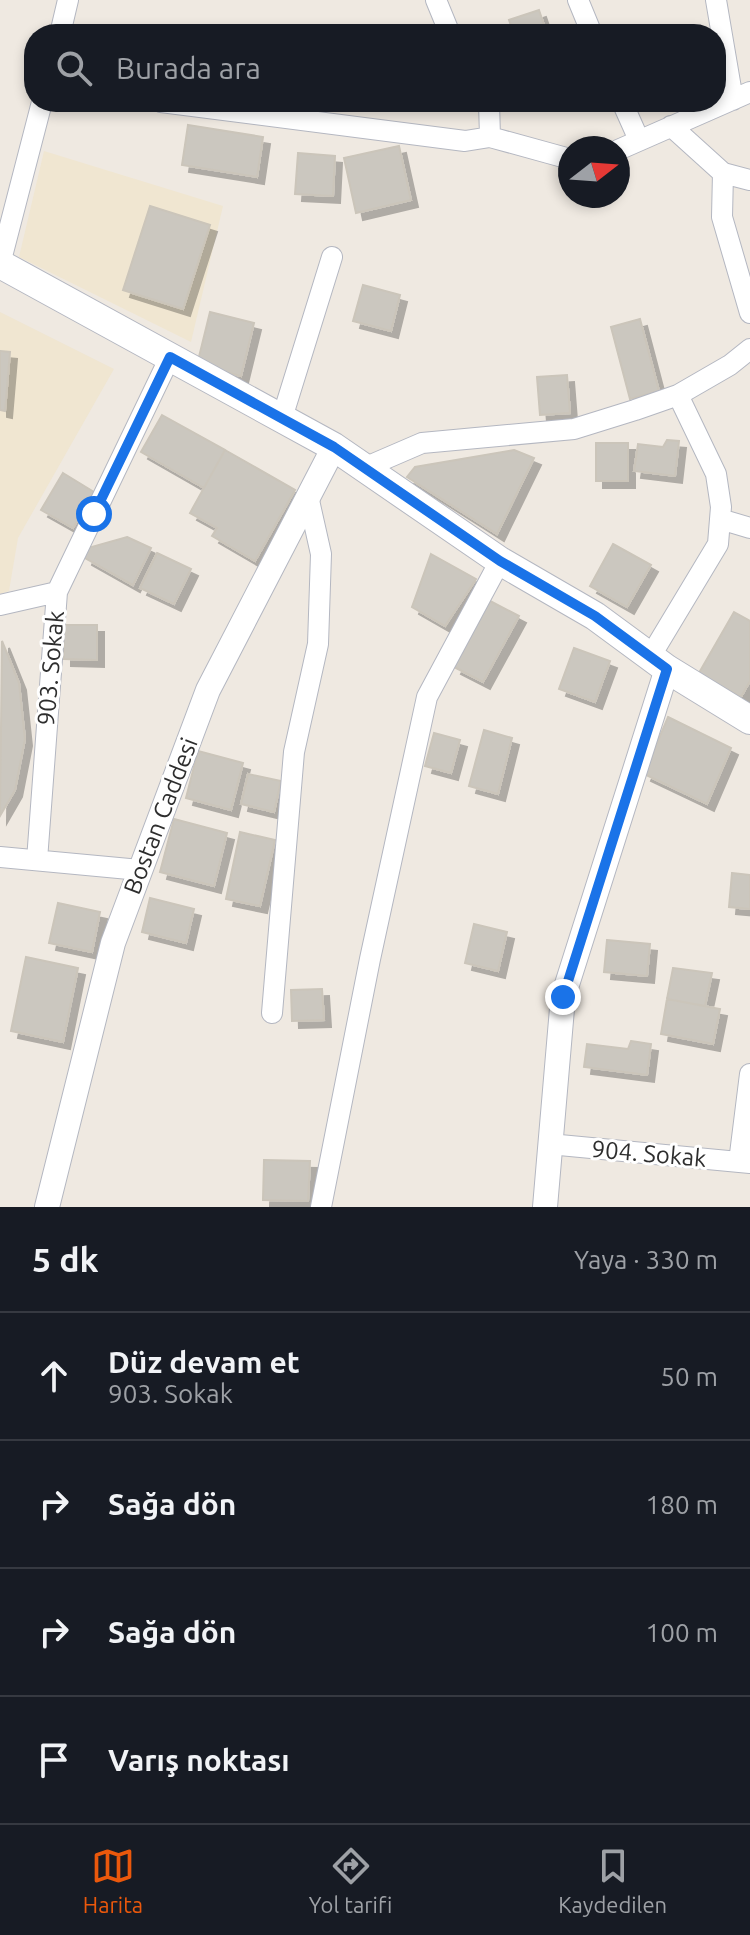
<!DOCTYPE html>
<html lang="tr">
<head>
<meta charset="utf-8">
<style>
	:root { --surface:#171b24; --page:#20242c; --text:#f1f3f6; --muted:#9ea1a6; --line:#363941; --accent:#ea580c }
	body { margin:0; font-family:Ubuntu,sans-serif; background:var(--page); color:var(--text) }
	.compass { position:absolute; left:558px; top:136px; width:72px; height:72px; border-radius:50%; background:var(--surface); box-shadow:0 4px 12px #0003; rotate:73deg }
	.stop { position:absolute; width:24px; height:24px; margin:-18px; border:6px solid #1a73e8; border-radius:50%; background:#fff }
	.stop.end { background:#1a73e8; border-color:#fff; box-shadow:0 2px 8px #0008 }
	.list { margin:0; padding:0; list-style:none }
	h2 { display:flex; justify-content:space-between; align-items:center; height:104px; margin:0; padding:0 32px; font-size:34px }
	h2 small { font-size:26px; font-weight:400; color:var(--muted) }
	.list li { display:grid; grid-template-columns:52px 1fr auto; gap:24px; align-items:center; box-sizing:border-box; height:128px; padding:0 32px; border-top:2px solid var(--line) }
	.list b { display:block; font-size:30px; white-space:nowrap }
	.list p { margin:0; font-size:26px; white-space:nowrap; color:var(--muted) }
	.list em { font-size:26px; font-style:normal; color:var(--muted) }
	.icon { flex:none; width:44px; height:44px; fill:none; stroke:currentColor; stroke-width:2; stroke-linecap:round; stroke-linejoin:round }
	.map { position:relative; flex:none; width:750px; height:1207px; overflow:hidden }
	.search { position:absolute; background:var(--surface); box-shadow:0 4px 12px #0003; left:24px; right:24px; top:24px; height:88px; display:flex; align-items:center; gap:20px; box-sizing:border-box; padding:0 28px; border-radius:32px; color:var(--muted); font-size:30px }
	.sheet { height:616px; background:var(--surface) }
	nav { display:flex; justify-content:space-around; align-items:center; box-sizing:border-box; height:112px; border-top:2px solid var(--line); background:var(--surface); font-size:22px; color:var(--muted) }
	nav a { display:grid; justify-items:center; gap:4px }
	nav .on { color:var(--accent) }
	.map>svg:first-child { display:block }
	.education { fill:#f0e6d1 }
	.building { fill:#cbc7bf; stroke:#cbc5ba; stroke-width:2; filter:url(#shadow) }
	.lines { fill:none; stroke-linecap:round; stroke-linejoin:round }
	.minor-casing { stroke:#b4b7c1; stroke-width:22 }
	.tertiary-casing { stroke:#b4b7c1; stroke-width:26 }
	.secondary-casing { stroke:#b4b7c1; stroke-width:30 }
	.minor { stroke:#fff; stroke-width:20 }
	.tertiary { stroke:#fff; stroke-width:24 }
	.secondary { stroke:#fff; stroke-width:28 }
	.route { stroke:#1a73e8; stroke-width:10 }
	.labels { text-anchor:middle; stroke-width:6; stroke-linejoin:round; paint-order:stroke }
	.street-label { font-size:24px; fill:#2e2e2e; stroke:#fff }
</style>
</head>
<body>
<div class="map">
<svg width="750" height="1207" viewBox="0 0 750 1207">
	<defs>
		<filter id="shadow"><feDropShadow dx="7" dy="7" stdDeviation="0" flood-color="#0004"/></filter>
	</defs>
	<rect width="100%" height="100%" fill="#efe9e1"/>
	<path class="education" d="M44 151 223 206 191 342 19 257Z
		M0 312 114 369 18 538 9 591 0 594Z"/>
	<path class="building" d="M539 10 547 34H514L509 20Z
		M188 125 263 137 257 177 182 165Z
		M399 146 411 200 356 213 344 158Z
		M298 153 335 156 333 196 295 194Z
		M150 206 210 225 183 309 123 290Z
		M363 285 400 295 391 331 353 321Z
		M210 312 254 323 241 376 197 365Z
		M640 319 659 391 630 399 611 327Z
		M0 351 10 352 5 411 0 410Z
		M567 375 570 413 540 415 537 377Z
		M162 415 225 450 204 488 141 452Z
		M667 440 679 441 675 476 634 471 638 444 663 447Z
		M596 443H628V481H596Z
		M225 450 295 490 255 561 212 536 217 528 190 513Z
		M514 450 534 458 497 534 407 477 415 467Z
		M63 473 94 492 73 528 41 510Z
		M127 537 151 548 133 585 85 558 88 548Z
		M613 544 651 565 627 607 590 586Z
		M157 553 191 569 174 604 140 588Z
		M431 554 476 579 445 626 412 607Z
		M490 601 519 616 483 682 454 667Z
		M734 612 750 621V681L741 697 699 673Z
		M64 625H97V660L64 659Z
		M2 641 19 683 25 739 15 790 0 816Z
		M574 648 610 661 595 702 559 689Z
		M668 717 731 748 707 804 644 774Z
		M484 730 512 738 498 794 469 786Z
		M434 733 460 740 451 773 425 766Z
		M198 751 243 763 231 810 186 798Z
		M248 774 281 781 274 812 241 804Z
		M174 819 227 833 214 886 160 872Z
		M240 832 275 840 260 906 226 899Z
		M732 873 750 875V909L729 907Z
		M150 898 194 909 186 943 142 932Z
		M58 903 100 912 92 952 49 943Z
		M474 924 507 932 498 971 465 963Z
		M607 940 650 944 647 976 604 972Z
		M26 957 78 968 63 1042 11 1031Z
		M673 968 712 973 705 1006 667 999Z
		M322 989 324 1020 292 1021 291 990Z
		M667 999 720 1009 713 1044 661 1034Z
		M631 1041 651 1044 647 1075 584 1067 587 1044 628 1049Z
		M264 1160 310 1161 308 1201 263 1200Z"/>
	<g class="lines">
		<g class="minor-casing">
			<path id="minor" d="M436 0 450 34
				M578 0 592 34
				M716 0 733 100
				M60 34 68 0
				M161 102 465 141 490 137 570 159
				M489 102 490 137
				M622 102 639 140
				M671 126 723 173 750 180
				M618 150 750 92
				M723 173 722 217 750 313
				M0 264 42 102
				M282 418 332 257
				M364 468 422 443 574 429 635 410 678 395 730 365 750 349
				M720 519 750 528
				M0 605 57 592
				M650 657 718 544 721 507 716 474 678 395
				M0 857 140 870
				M37 860 57 592 170 357
				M272 1013 294 752 318 644 321 554 308 496
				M549 1144 750 1163
				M739 1162 750 1074
				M321 1207 370 959 427 697 500 561"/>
		</g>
		<g class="tertiary-casing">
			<path id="tertiary" d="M47 1207 113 943 208 690 334 447
				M545 1207 563 997 667 669"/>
		</g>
		<g class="secondary-casing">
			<path id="secondary" d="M0 264 334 447 500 561 595 616 667 669 750 720"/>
		</g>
		<use href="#minor" class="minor"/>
		<use href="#tertiary" class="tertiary"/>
		<use href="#secondary" class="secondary"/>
	</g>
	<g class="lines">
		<path class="route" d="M94 514 170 357 334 447 500 561 595 616 667 669 563 997"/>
	</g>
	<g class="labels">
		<g class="street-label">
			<text transform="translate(51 668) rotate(-85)" y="8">903. Sokak</text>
			<text transform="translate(161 816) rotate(-69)" y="8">Bostan Caddesi</text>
			<text transform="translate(649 1154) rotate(5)" y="8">904. Sokak</text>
		</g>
	</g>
</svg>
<svg class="compass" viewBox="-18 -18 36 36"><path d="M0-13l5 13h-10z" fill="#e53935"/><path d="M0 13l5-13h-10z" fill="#9ea1a6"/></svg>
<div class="stop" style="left:94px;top:514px"></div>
<div class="stop end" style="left:563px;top:997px"></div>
<div class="search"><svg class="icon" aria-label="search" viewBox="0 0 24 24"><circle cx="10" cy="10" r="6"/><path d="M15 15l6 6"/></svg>Burada ara</div>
</div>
<section class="sheet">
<h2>5 dk<small>Yaya · 330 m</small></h2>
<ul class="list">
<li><svg class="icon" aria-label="ahead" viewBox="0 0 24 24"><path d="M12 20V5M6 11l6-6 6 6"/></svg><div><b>Düz devam et</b><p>903. Sokak</p></div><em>50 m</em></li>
<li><svg class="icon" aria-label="right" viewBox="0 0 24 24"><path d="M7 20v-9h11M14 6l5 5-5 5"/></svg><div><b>Sağa dön</b></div><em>180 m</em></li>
<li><svg class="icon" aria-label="right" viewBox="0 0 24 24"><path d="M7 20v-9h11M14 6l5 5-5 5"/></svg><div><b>Sağa dön</b></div><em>100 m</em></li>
<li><svg class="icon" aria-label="arrive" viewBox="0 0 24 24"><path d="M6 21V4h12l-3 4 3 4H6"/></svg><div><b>Varış noktası</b></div></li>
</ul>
</section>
<nav>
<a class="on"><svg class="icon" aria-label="map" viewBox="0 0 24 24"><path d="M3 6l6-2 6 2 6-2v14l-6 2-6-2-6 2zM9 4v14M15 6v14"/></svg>Harita</a>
<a><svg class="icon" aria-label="directions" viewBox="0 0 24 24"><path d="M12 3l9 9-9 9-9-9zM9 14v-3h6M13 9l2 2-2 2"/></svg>Yol tarifi</a>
<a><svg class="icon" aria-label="saved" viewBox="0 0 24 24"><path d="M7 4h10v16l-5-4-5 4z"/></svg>Kaydedilen</a>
</nav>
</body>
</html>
